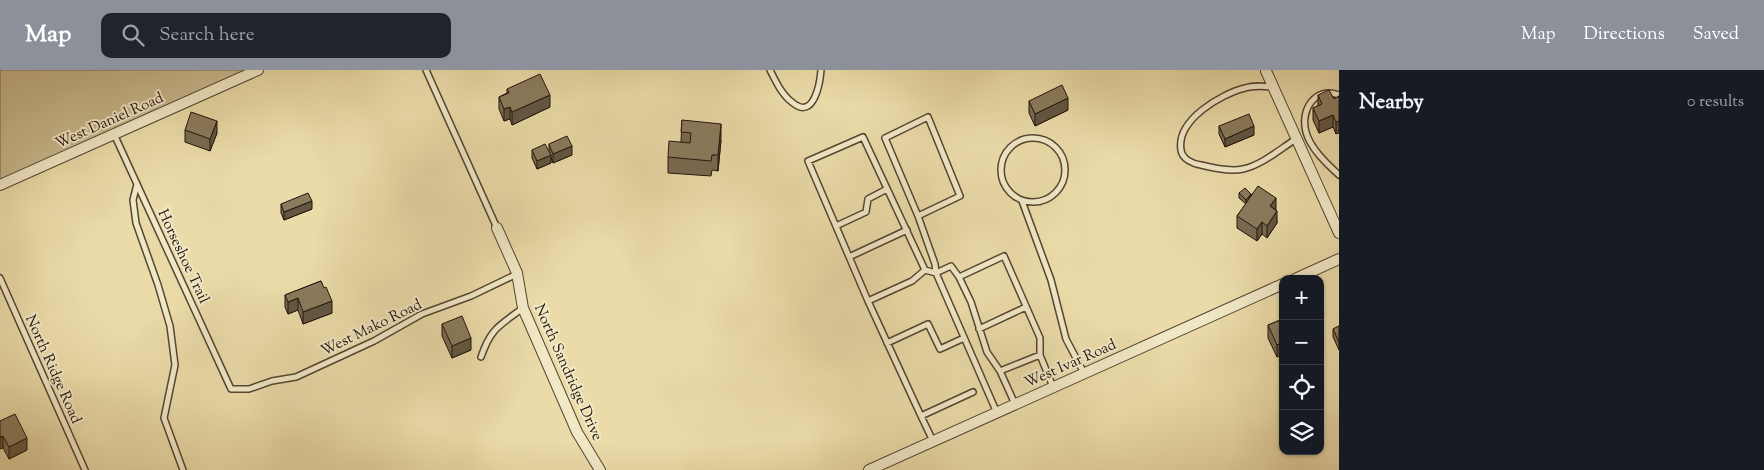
<!DOCTYPE html>
<html lang="en">
<head>
<meta charset="utf-8">
<style>
	:root { --surface:#171b24; --page:#20242c; --text:#f1f3f6; --muted:#9ea1a6; --line:#363941; --accent:#8c9099 }
	body { margin:0; font-family:"Sorts Mill Goudy",serif; background:var(--page); color:var(--text) }
	.controls { position:absolute; right:15px; bottom:15px; display:grid; overflow:hidden; border-radius:10px; box-shadow:0 1px 4px #0004 }
	.controls button { width:45px; height:45px; display:grid; place-items:center; padding:0; border:0; border-bottom:1px solid var(--line); background:var(--surface); color:var(--text); font:25px sans-serif }
	.list { margin:0; padding:0; list-style:none }
	h2 { display:flex; justify-content:space-between; align-items:center; height:65px; margin:0; padding:0 20px; font-size:21px }
	h2 small { font-size:16px; font-weight:400; color:var(--muted) }
	.icon { flex:none; width:28px; height:28px; fill:none; stroke:currentColor; stroke-width:2; stroke-linecap:round; stroke-linejoin:round }
	.map { position:relative; flex:none; width:1339px; height:400px; overflow:hidden }
	header { display:flex; align-items:center; gap:30px; box-sizing:border-box; height:70px; padding:0 25px; background:var(--accent); color:#fff }
	header strong { font-size:24px }
	nav { display:flex; gap:28px; margin-inline-start:auto; font-size:18px }
	.search { width:350px; height:45px; background:var(--page); display:flex; align-items:center; gap:12px; box-sizing:border-box; padding:0 18px; border-radius:10px; color:var(--muted); font-size:19px }
	main { display:flex }
	aside { flex:1; background:var(--surface) }
	.map>svg:first-child { display:block }
	.green { fill:#c8b98d; stroke:#76664c }
	.lines { fill:none; stroke-linecap:round; stroke-linejoin:round }
	.lane-casing { stroke:#554533; stroke-width:8 }
	.street-casing { stroke:#554533; stroke-width:12 }
	.lane { stroke:#f1e8c6; stroke-width:5 }
	.street { stroke:#f1e8c6; stroke-width:10 }
	.wall { fill:#776a50; stroke:#23130c }
	.shaded-wall { fill:#615641; stroke:#23130c }
	.building { fill:#8a7b5d; stroke:#23130c }
	.labels { text-anchor:middle; stroke-width:4; stroke-linejoin:round; paint-order:stroke }
	.street-label { font-size:15px; fill:#23130c; stroke:#f1e8c6 }
</style>
</head>
<body>
<header>
<strong>Map</strong>
<div class="search"><svg class="icon" aria-label="search" viewBox="0 0 24 24"><circle cx="10" cy="10" r="6"/><path d="M15 15l6 6"/></svg>Search here</div>
<nav><a>Map</a><a>Directions</a><a>Saved</a></nav>
</header>
<main>
<div class="map">
<svg width="1339" height="400" viewBox="0 0 1339 400">
	<rect width="100%" height="100%" fill="#eadba8"/>
	<filter id="stains"><feTurbulence type="fractalNoise" baseFrequency=".004" numOctaves="4"/><feColorMatrix values="0 0 0 0 .2 0 0 0 0 .09 0 0 0 0 .02 0 0 0 .5 -.17"/></filter>
	<radialGradient id="worn" r=".72"><stop offset=".6" stop-color="#630" stop-opacity="0"/><stop offset="1" stop-color="#630" stop-opacity=".3"/></radialGradient>
	<path class="green" d="M0 0H245L0 110Z"/>
	<g class="lines">
		<g class="lane-casing">
			<path id="lane" d="M426 0 497 158
				M770 0C776 12 782 25 793 33 814 50 820 13 821 0
				M1272 17C1263 16 1254 15 1245 18 1221 24 1176 50 1181 80 1182 89 1193 94 1201 95 1213 98 1230 102 1243 99 1262 95 1280 79 1296 69
				M1339 25C1315 16 1300 40 1306 62 1310 78 1327 94 1339 105
				M114 64 231 319H249L272 311 296 307 374 271 422 244 471 226 517 204
				M1001 100a32 32 0 1 1 64 0a32 32 0 1 1-64 0Z
				M137 114 133 130 136 153 158 215 170 256 175 295 164 348 183 400
				M1022 131 1051 210 1066 269 1084 303
				M918 146 885 68 928 47 960 126 918 146 935 194 936 203 997 343
				M836 156 866 142 868 129 887 119
				M849 187 907 160
				M925 200 912 211 868 231 808 91 863 67 925 200 936 203 951 196 959 207
				M0 208 85 400
				M868 231 921 346 973 322
				M979 259 1026 237
				M887 273 928 254 940 279 964 268
				M481 287C491 258 499 256 523 238
				M1000 301 987 282 971 232 959 207 1004 186 1040 268V285
				M1015 334 1000 301 1040 285 1053 317
				M921 346 933 371"/>
		</g>
		<g class="street-casing">
			<path id="street" d="M1266 1 1339 163
				M0 115 258 0
				M497 158 517 203 523 238 577 362 600 400
				M1295 209 1339 189
				M869 400 1283 214"/>
		</g>
		<use href="#lane" class="lane"/>
		<use href="#street" class="street"/>
	</g>
	<path class="wall" d="M507 19 550 37 512 55 510 49 504 51 499 39V27L507 23Z
		M1318 25 1334 29 1339 26 1336 64 1333 57 1319 63 1313 50V38L1318 36Z
		M1029 31 1068 40 1035 56 1029 43Z
		M682 50 721 70 718 101 712 100 711 106 668 103V87L681 72Z
		M1219 56 1254 65 1225 77 1219 64Z
		M185 60 217 63 210 81 185 72Z
		M549 74 572 85 553 93 551 87V93L537 99 532 88V80L549 81Z
		M1239 123 1251 124 1276 140 1277 153 1267 168 1262 164 1257 171 1237 158V146L1246 134 1239 128Z
		M281 134 312 139 284 150 281 143Z
		M321 211 332 243 303 254 298 240 288 244 285 237V225Z
		M1283 249 1277 287 1268 268V255Z
		M442 254 471 280 452 288 442 266Z
		M1339 256V280L1333 267V259Z
		M0 351 27 380 9 389 3 378Z"/>
	<path class="shaded-wall" d="M550 25V37L512 55V42Z
		M1068 28V40L1035 56V44Z
		M510 37V49L504 51V39Z
		M1333 45V57L1319 63V51Z
		M217 51V63L210 81V69Z
		M1339 51V63L1336 64V52Z
		M721 54V70L718 101V85Z
		M1254 56V65L1225 77V69Z
		M572 76V85L553 93V84Z
		M551 85V93L537 99V91Z
		M1251 124V128L1246 134V130Z
		M1276 128V140L1270 136Z
		M312 131V139L284 150V142Z
		M1277 141V153L1267 168V156Z
		M1262 152V164L1257 171V159Z
		M298 228V240L288 244V232Z
		M332 231V243L303 254V242Z
		M471 268V280L452 288V276Z
		M1283 272V285L1277 287V275Z
		M3 366V378L0 379V367Z
		M27 368V380L9 389V377Z"/>
	<path class="building" d="M540 4 550 25 512 42 510 37 504 39 499 27 509 23 507 19Z
		M1062 15 1068 28 1035 44 1029 31Z
		M1329 20 1334 29 1339 26V51L1336 52 1333 45 1319 51 1313 38 1322 34 1318 25Z
		M191 42 217 51 210 69 185 60Z
		M1249 44 1254 56 1225 69 1219 56Z
		M682 50 721 54 718 85H712L711 91 668 87 669 71 690 73 691 63 681 62Z
		M567 66 572 76 553 84 549 74Z
		M545 74 551 85 537 91 532 80Z
		M1258 116 1276 128 1270 136 1277 141 1267 156 1262 152 1257 159 1237 146Z
		M1245 118 1251 124 1246 130 1239 123Z
		M308 123 312 131 284 142 281 134Z
		M321 211 324 218 326 217 332 231 303 242 298 228 288 232 285 225Z
		M462 246 471 268 452 276 442 254Z
		M1283 249V272L1277 275 1268 255Z
		M1339 256V272L1333 259Z
		M15 344 27 368 9 377 3 366 0 367V351Z"/>
	<g class="labels">
		<g class="street-label">
			<text transform="translate(109 50) rotate(-24)" y="5">West Daniel Road</text>
			<text transform="translate(184 186) rotate(65)" y="5">Horseshoe Trail</text>
			<text transform="translate(371 257) rotate(-26)" y="5">West Mako Road</text>
			<text transform="translate(1070 293) rotate(-24)" y="5">West Ivar Road</text>
			<text transform="translate(54 299) rotate(66)" y="5">North Ridge Road</text>
			<text transform="translate(569 302) rotate(66)" y="5">North Sandridge Drive</text>
		</g>
	</g>
	<rect width="100%" height="100%" filter="url(#stains)"/>
	<rect width="100%" height="100%" fill="url(#worn)"/>
</svg>
<div class="controls">
<button>+</button>
<button>−</button>
<button><svg class="icon" aria-label="locate" viewBox="0 0 24 24"><circle cx="12" cy="12" r="6"/><path d="M12 2v4M12 18v4M2 12h4M18 12h4"/></svg></button>
<button><svg class="icon" aria-label="layers" viewBox="0 0 24 24"><path d="M12 4l9 5-9 5-9-5zM3 14l9 5 9-5"/></svg></button>
</div>
</div>
<aside>
<h2>Nearby<small>0 results</small></h2>
<ul class="list">
</ul>
</aside>
</main>
</body>
</html>
